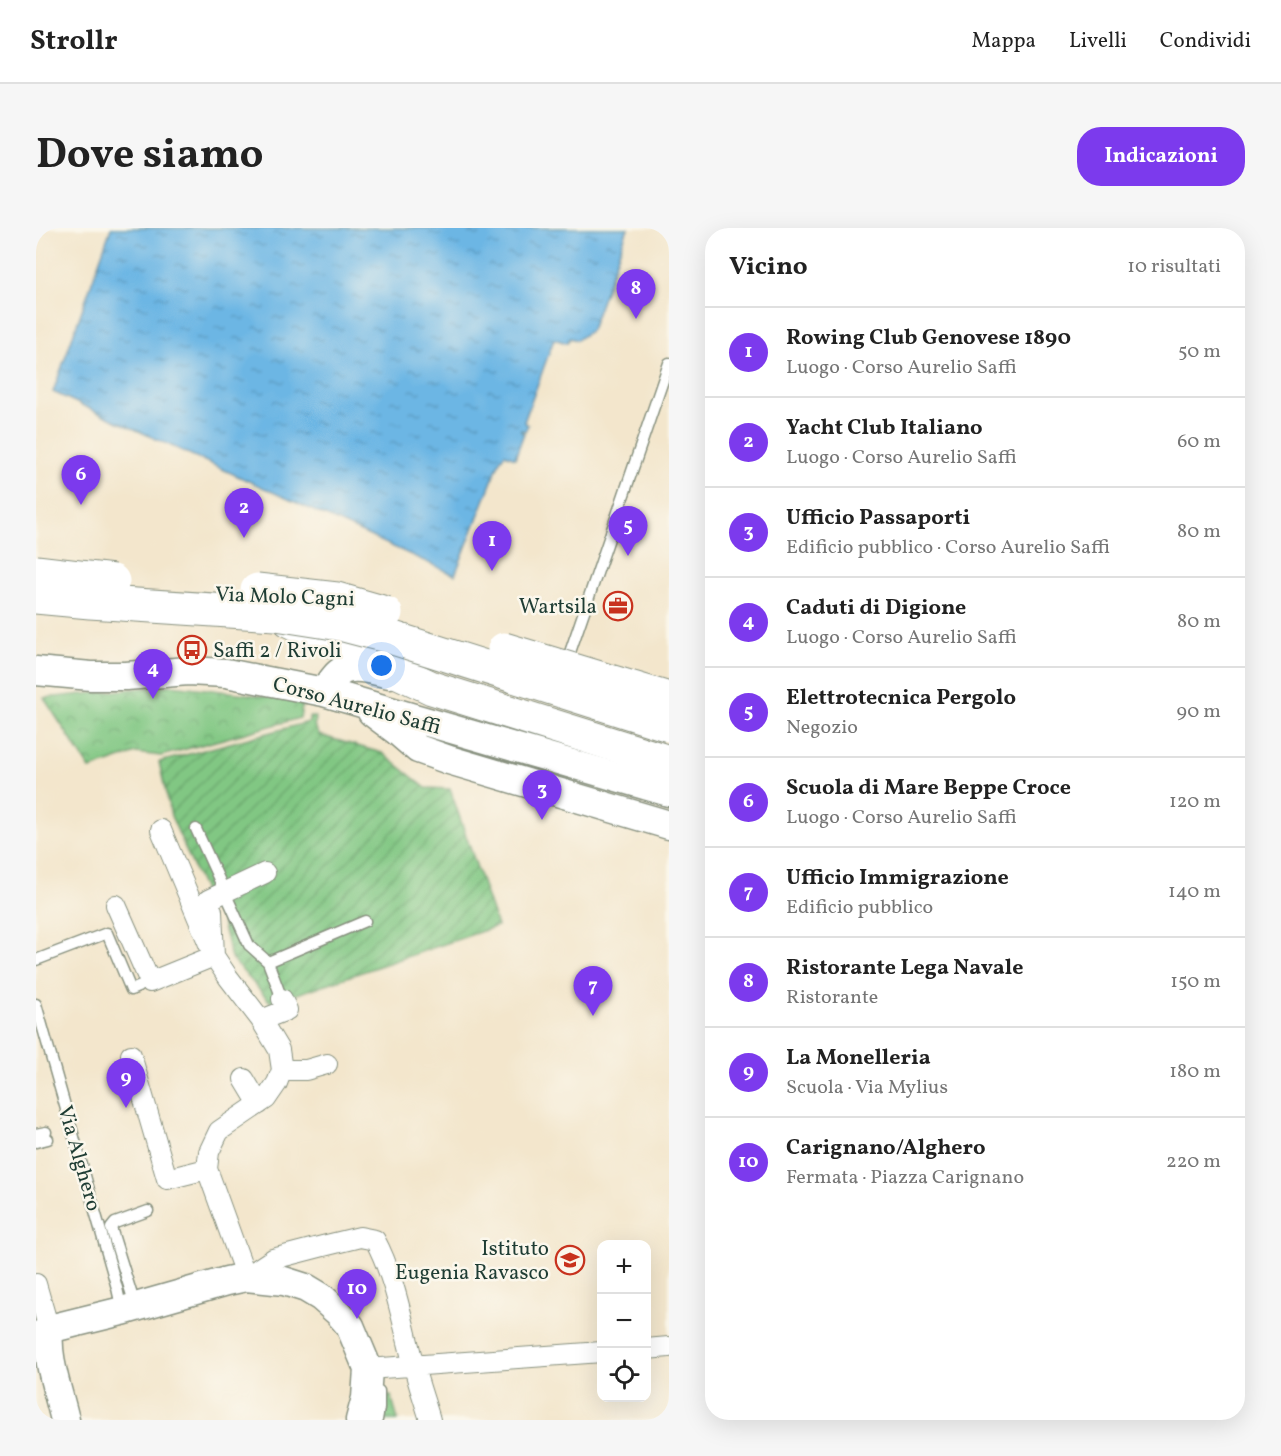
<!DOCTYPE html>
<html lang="it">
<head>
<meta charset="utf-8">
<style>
	:root { --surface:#fff; --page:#f6f6f6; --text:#222; --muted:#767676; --line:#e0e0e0; --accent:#7c3aed }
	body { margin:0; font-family:Vollkorn,serif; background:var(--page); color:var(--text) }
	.controls { position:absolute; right:18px; bottom:18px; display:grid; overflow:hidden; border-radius:12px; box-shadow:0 6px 24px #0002 }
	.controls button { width:54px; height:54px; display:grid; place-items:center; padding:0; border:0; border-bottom:2px solid var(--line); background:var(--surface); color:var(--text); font:30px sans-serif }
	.you { position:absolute; left:346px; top:438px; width:21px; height:21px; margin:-15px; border:4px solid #fff; border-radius:50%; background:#1a73e8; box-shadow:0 0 0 9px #1a73e833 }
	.badge { display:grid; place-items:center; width:39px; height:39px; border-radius:50%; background:var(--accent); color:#fff; font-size:20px; font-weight:700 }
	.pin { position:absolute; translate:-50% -50px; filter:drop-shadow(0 2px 3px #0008) }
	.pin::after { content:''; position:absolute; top:32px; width:21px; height:18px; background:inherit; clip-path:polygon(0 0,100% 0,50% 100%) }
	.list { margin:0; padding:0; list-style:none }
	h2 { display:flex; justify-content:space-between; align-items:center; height:78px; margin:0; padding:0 24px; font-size:26px }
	h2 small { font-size:20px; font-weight:400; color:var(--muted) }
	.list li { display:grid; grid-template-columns:39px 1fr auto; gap:18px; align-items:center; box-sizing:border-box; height:90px; padding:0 24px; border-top:2px solid var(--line) }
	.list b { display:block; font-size:22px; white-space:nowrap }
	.list p { margin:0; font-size:20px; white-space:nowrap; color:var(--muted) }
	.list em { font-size:20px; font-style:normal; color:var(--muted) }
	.icon { flex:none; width:33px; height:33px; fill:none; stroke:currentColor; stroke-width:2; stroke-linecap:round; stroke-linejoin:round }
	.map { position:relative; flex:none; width:633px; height:1192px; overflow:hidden; border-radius:24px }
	header { display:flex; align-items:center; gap:36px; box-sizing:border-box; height:84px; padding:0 30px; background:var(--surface); border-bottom:2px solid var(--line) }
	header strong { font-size:28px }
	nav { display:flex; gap:33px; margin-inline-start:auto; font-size:21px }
	.intro { display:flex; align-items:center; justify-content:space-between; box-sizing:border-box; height:144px; padding:0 36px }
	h1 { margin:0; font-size:42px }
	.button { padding:15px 27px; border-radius:24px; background:var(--accent); color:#fff; font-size:21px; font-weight:700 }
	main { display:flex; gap:36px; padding:0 36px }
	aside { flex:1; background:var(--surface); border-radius:24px; box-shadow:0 6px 24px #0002 }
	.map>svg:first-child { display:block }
	.grass { fill:url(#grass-tufts); stroke:#50825c; stroke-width:1.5 }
	.park { fill:url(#park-crowns); stroke:#50825c; stroke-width:1.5 }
	.garden { fill:url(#garden-furrows); stroke:#50825c; stroke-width:1.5 }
	.water { fill:url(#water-ripples); stroke:#467a8c; stroke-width:1.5 }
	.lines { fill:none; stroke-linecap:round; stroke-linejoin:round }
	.lane-casing { stroke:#899280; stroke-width:13 }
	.street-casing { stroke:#899280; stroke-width:22 }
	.secondary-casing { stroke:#899280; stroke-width:31 }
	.highway-casing { stroke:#899280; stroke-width:35 }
	.lane { stroke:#fff; stroke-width:10 }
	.street { stroke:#fff; stroke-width:20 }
	.secondary { stroke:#fff; stroke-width:28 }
	.highway { stroke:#fff; stroke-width:33 }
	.highway-bridge-casing { stroke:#899280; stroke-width:35; stroke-linecap:butt }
	.highway-bridge { stroke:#fff; stroke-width:33 }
	.labels { text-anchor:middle; stroke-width:5; stroke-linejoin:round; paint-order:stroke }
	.street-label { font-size:21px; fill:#1f3d34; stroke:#fbf7ec }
	.poi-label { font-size:21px; fill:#1f3d34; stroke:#fbf7ec; text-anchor:end }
</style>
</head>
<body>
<header>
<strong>Strollr</strong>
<nav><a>Mappa</a><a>Livelli</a><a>Condividi</a></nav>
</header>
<div class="intro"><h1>Dove siamo</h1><a class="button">Indicazioni</a></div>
<main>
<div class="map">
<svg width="633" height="1192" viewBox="0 0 633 1192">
	<defs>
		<pattern id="grass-tufts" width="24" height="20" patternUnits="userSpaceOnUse" patternTransform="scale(1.5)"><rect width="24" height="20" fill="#81c783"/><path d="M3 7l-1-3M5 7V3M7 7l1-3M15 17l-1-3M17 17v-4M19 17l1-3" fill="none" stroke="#69a36c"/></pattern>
		<pattern id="park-crowns" width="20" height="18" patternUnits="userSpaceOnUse" patternTransform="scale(1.5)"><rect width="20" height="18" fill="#81c783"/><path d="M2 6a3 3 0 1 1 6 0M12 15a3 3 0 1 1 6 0" fill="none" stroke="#69a36c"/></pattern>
		<pattern id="garden-furrows" width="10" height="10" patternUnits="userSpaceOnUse" patternTransform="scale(1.5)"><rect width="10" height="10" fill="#81c783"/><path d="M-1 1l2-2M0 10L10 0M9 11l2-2" fill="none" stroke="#69a36c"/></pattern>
		<pattern id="water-ripples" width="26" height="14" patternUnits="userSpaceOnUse" patternTransform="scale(1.5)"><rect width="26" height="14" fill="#6cb6e4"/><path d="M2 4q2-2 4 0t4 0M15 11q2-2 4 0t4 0" fill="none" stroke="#5895ba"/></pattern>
	</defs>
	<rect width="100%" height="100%" fill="#fbf7ec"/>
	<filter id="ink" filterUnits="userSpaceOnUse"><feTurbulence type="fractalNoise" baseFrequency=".0167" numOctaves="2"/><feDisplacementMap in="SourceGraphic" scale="12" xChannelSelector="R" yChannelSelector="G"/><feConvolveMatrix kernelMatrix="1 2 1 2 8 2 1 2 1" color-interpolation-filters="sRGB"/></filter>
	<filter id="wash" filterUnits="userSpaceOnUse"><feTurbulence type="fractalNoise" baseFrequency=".008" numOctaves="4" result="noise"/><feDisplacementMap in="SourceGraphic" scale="24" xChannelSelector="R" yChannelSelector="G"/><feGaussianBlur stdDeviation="1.35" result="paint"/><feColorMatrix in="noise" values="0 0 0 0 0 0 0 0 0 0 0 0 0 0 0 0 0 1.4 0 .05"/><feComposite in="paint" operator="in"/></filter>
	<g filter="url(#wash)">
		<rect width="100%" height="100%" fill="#f3e6cc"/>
		<path class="grass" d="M351 1168H355L362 1192H346Z"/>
		<path class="park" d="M136 457 267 473 264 490 125 528 100 525 54 541 8 470Z"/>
		<path class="garden" d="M273 489H279L280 493 278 497 283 507 346 525 390 560 414 561 461 698 235 775 195 730 182 678 172 672 135 588 123 534 273 494Z"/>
		<path class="water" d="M75 0H592L555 102 541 112 534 110 531 115 518 111 488 194 492 197 489 203 485 202V204L488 205 479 230 469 226 465 230 419 347 17 164Z"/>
	</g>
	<g filter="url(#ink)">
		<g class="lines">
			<g class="lane-casing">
				<path id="lane" d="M530 436 633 135
					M160 601 213 717 232 734
					M0 732 71 705 95 762 114 754
					M246 771 232 734 329 693
					M0 776 81 1060 86 1083
					M0 906 10 904
					M0 914 12 911
					M99 1077 75 1000 79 995 112 983
					M341 1192 343 1180V1163"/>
			</g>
			<g class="street-casing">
				<path id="street" d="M125 602 178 728 192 749 225 792 243 822 246 842 241 855 230 871 183 903 173 924 171 941 210 1049 237 1031 287 1018 324 1009 339 1012C359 1049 367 1097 378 1138 382 1156 389 1174 394 1192
					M172 672 229 645
					M80 677 114 754 178 728 176 683
					M225 792 251 782 246 771
					M95 827 131 951 171 941
					M246 842H270L291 836
					M208 851 223 876
					M0 1056 13 1101 2 1103
					M610 1121 633 1119
					M332 1141 566 1124"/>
			</g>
			<g class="secondary-casing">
				<path id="secondary" d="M0 443 55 448H90L152 443 190 445 288 464 633 564
					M288 464C293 458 297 450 303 445 316 434 340 443 354 446
					M336 484 360 502 382 521 413 532 633 597
					M29 1192C22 1162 10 1131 13 1101L86 1083 191 1053 210 1049 248 1053 270 1060 285 1069 302 1084 314 1098 332 1141 330 1170 324 1192"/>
			</g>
			<g class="highway-casing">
				<path id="highway" d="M253 392 396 460 633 534"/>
			</g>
			<use href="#lane" class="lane"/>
			<use href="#street" class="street"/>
			<use href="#secondary" class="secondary"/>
			<use href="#highway" class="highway"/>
			<g class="highway-bridge-casing">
				<path id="highway-bridge" d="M0 344 77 353
					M221 362 301 371 350 385
					M0 369 54 374 240 386 304 396 354 409 633 497
					M468 421 633 471"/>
			</g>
			<use href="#highway-bridge" class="highway-bridge"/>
		</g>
	</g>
	<defs>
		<g id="office-ring" transform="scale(1.5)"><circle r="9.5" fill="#fbf7ec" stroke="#c8321e" stroke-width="1.5"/><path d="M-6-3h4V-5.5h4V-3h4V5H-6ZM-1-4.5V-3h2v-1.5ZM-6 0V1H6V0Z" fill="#c8321e"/></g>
		<g id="bus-ring" transform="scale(1.5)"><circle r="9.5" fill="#fbf7ec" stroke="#c8321e" stroke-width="1.5"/><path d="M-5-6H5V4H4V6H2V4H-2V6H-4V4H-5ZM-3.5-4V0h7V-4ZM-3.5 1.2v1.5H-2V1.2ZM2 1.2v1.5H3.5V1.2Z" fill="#c8321e"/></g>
		<g id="school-ring" transform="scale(1.5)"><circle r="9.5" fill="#fbf7ec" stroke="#c8321e" stroke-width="1.5"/><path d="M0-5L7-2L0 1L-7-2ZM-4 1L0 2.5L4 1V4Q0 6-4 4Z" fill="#c8321e"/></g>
	</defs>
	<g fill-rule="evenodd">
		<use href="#office-ring" x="582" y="378"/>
		<use href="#bus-ring" x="156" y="422"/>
		<use href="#school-ring" x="534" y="1032"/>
	</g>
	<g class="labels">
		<g class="street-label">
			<text transform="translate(249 368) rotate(2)" y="7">Via Molo Cagni</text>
			<text transform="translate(321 477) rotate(15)" y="7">Corso Aurelio Saffi</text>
			<text transform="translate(44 930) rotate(74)" y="7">Via Alghero</text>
		</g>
		<g class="poi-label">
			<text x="561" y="385">Wartsila</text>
			<text x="177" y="429" text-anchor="start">Saffi 2 / Rivoli</text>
			<text x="513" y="1027">Istituto<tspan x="513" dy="24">Eugenia Ravasco</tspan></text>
		</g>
	</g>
</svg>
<div class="controls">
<button>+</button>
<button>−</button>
<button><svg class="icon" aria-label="locate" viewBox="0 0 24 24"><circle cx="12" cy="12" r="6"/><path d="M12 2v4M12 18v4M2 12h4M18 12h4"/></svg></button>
</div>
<div class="you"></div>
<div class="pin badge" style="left:456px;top:343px">1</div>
<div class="pin badge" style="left:208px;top:310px">2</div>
<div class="pin badge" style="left:506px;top:592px">3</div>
<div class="pin badge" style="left:117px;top:471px">4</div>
<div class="pin badge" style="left:592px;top:328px">5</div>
<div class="pin badge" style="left:45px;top:277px">6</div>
<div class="pin badge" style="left:557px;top:788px">7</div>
<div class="pin badge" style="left:600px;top:91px">8</div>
<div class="pin badge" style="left:90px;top:880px">9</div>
<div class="pin badge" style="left:321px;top:1091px">10</div>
</div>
<aside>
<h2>Vicino<small>10 risultati</small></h2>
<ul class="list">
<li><span class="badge">1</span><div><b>Rowing Club Genovese 1890</b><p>Luogo · Corso Aurelio Saffi</p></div><em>50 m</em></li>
<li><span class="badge">2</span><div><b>Yacht Club Italiano</b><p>Luogo · Corso Aurelio Saffi</p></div><em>60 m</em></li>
<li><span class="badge">3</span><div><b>Ufficio Passaporti</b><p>Edificio pubblico · Corso Aurelio Saffi</p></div><em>80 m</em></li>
<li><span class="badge">4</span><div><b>Caduti di Digione</b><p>Luogo · Corso Aurelio Saffi</p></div><em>80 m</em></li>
<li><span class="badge">5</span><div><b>Elettrotecnica Pergolo</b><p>Negozio</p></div><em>90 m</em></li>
<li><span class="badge">6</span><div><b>Scuola di Mare Beppe Croce</b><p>Luogo · Corso Aurelio Saffi</p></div><em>120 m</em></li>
<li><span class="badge">7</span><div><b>Ufficio Immigrazione</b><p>Edificio pubblico</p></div><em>140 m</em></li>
<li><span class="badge">8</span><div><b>Ristorante Lega Navale</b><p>Ristorante</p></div><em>150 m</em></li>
<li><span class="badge">9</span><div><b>La Monelleria</b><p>Scuola · Via Mylius</p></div><em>180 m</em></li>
<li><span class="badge">10</span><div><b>Carignano/Alghero</b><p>Fermata · Piazza Carignano</p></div><em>220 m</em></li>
</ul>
</aside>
</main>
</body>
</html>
